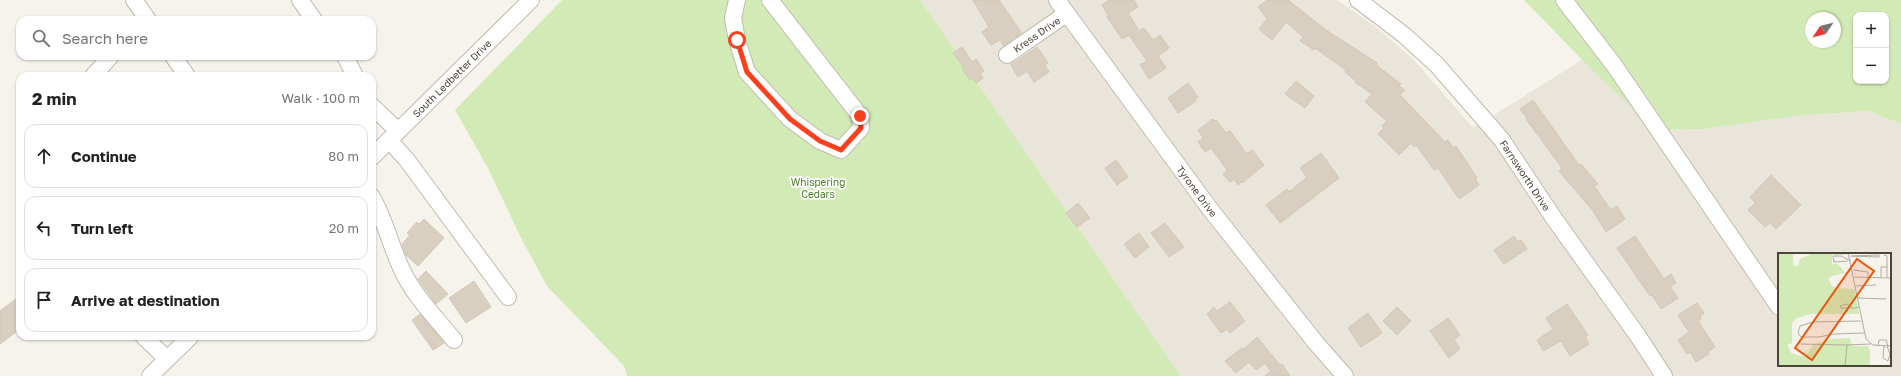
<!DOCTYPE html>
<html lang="en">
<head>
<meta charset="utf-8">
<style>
	:root { --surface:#fff; --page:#f2f2f2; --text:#222; --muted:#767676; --line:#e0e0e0 }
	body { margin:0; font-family:"Golos Text",sans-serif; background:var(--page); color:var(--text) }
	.controls { position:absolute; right:12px; top:12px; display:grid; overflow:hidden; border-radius:8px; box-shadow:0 1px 3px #0004 }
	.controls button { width:36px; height:36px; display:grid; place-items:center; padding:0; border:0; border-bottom:1px solid var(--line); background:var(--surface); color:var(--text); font:20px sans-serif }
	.compass { position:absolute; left:1805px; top:12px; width:36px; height:36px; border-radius:50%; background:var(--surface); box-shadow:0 1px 3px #0004; rotate:235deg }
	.stop { position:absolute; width:12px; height:12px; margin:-9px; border:3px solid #fc3f1d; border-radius:50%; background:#fff }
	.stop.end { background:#fc3f1d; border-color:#fff; box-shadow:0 1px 4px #0008 }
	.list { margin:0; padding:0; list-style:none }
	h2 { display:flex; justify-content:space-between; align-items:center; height:52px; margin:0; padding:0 16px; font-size:17px }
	h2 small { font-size:13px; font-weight:400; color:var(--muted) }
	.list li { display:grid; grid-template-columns:26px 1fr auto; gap:12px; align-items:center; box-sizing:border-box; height:64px; margin:0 8px 8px; padding:0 8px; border:1px solid var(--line); border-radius:12px }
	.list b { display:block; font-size:15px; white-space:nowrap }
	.list em { font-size:13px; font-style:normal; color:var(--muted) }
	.icon { flex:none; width:22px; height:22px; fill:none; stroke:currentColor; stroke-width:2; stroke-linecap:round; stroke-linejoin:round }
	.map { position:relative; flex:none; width:1901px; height:376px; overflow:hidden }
	.search { position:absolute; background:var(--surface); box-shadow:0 1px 3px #0004; left:16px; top:16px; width:360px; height:44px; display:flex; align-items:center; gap:10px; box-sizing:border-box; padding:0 14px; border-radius:12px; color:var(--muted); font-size:15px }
	.panel { position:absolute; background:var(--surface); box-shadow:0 1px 3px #0004; left:16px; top:72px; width:360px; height:268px; border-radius:12px }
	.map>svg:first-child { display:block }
	.residential { fill:#eae5da; fill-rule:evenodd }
	.green { fill:#d2eab5; fill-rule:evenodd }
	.building { fill:#d8cfc1; stroke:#d3c7b4 }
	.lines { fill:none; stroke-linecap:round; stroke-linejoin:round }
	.minor-casing { stroke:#c2bbae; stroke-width:18 }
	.minor { stroke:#fff; stroke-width:16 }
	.route { stroke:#fc3f1d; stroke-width:5 }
	.labels { text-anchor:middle; stroke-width:3.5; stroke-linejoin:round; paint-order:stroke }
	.street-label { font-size:10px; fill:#4b4439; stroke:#fff }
	.park-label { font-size:10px; fill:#4a7f2a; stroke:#fff }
	.inset-road { fill:none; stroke:#b2ada4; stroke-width:1 }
	.view { fill:#e8590c; fill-opacity:0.15; stroke:#e8590c; stroke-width:2 }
	.inset-edge { fill:none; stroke:#4b4439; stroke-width:2 }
</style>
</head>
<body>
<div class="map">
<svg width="1901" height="376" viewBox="0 0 1901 376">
	<rect width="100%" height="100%" fill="#f6f3ec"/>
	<path class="residential" d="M920 0H1337L1376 27 1414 60 1473 128 1582 60 1656 130 1704 129 1795 116 1869 111 1901 124V376H1181ZM1779 254H1890V365H1779Z"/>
	<path class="green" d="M562 0H920L1181 376H627L624 366 547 286 521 238 488 168 455 110Z
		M1524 0H1901V124L1869 111 1795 116 1704 129 1656 130 1594 72ZM1856 15H1886V81H1856ZM1811 18H1835V42H1811Z"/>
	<path class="building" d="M973 0H999L1021 32 1020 34 1004 46 1000 40 991 45 982 32 989 27Z
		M1109 0H1134L1138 7 1128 13 1139 31 1144 28 1153 40 1160 35 1169 48 1158 56 1166 68 1149 79 1140 65 1147 61 1129 35 1122 39 1107 17H1109L1102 5Z
		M1267 0H1288L1326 30 1377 63 1376 65 1401 84 1399 86 1405 90 1400 95 1445 142 1448 140 1453 148 1456 146 1477 178 1475 179 1479 185 1459 199 1438 168 1434 170 1416 145 1414 147 1411 143 1399 155 1378 134 1384 128 1382 126 1387 121 1365 102 1372 94 1355 82 1356 81 1345 72 1346 70 1315 48 1314 50 1300 41 1303 37 1286 22 1272 40 1259 29 1267 19 1258 7Z
		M962 47 972 62 976 59 984 71 980 73 983 78 976 83 973 78 970 80 962 68 964 67 953 53Z
		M1037 47 1048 63 1045 65 1049 72 1034 82 1027 71 1018 77 1011 65Z
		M1296 81 1314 96 1305 108 1285 94Z
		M1188 83 1198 97 1195 99 1196 101 1178 113 1168 98Z
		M1533 100 1579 165 1581 164 1598 184 1594 186 1611 210 1617 206 1625 219 1606 232 1593 211 1559 171 1562 168 1526 119 1527 118 1520 109Z
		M1213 119 1215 121 1216 120 1226 133 1230 131 1247 154 1252 150 1264 165 1242 183 1241 182 1238 185 1234 179 1230 182 1223 174 1227 170 1211 148 1205 152 1198 142 1203 138 1198 130Z
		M1321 153 1339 178 1280 223 1266 205 1287 189 1289 192 1307 177 1300 168Z
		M1116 160 1128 177 1117 185 1105 168Z
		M1771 175 1801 205 1776 229 1770 223 1765 227 1748 210 1755 203 1750 197Z
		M1078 203 1090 218 1077 227 1066 213Z
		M424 219 444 238 418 266 406 255 402 244 410 235 407 233 417 222 419 224Z
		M1165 223 1184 247 1169 257 1151 233Z
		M1139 233 1149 247 1135 258 1124 244Z
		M1514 236 1518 242 1521 240 1527 249 1504 264 1494 250Z
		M1635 236 1664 279 1671 274 1676 283 1670 287 1678 298 1661 309 1652 295 1650 296 1617 248Z
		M426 271 448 294 436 304 418 279Z
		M474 281 491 307 466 323 449 298Z
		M20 296V329L0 344V311Z
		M1230 302 1245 321 1230 333 1227 329 1221 333 1207 314 1214 307 1217 311Z
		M1697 303 1704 313 1700 316 1701 319 1698 321 1715 347 1708 352 1709 354 1696 362 1690 352 1687 354 1678 340 1689 332 1678 315Z
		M1567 304 1588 335 1585 337 1589 344 1570 356 1561 341 1543 351 1537 340 1553 329 1546 318Z
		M1397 307 1411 321 1397 335 1383 321Z
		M1368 313 1382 333 1361 347 1348 328Z
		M420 314 444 343 433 350 412 320Z
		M1448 318 1460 335 1454 340 1460 349 1449 358 1430 331Z
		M1257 337 1280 365 1282 364 1290 376H1265L1271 371 1265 363 1256 370 1249 362 1236 373 1225 361 1242 348 1243 350Z"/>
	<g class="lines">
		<g class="minor-casing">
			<g id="minor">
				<path d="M134 0 148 20"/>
				<path d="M300 0 314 20"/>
				<path d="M737 0 733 18 737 40 747 72 790 119 820 141 841 150 861 128 860 116 770 0"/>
				<path id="s1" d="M1057 0 1210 209 1316 343 1345 376"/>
				<path id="s2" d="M1358 0 1404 35 1437 65 1502 140 1553 217 1638 336 1664 376"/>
				<path d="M1564 0 1614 65 1779 307"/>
				<path id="s3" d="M1007 55 1066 14"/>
				<path d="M173 56 187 76"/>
				<path d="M345 56 355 76"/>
				<path d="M93 76 111 56"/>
				<path d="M372 106 398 131"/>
				<path d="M389 140 407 160 508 297"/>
				<path id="s4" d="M372 157 531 0"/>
				<path d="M372 197C386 221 391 249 404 274 416 298 437 319 454 340"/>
				<path d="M143 336 167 359"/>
				<path d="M150 376 191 336"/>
			</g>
		</g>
		<use href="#minor" class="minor"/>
	</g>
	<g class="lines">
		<path class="route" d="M737 40 747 72 790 119 820 141 841 150 861 128 860 116"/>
	</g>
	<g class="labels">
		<g class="street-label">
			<text dy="4" stroke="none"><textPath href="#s3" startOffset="36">Kress Drive</textPath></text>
			<text dy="4" stroke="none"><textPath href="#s4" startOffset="112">South Ledbetter Drive</textPath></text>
			<text dy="4" stroke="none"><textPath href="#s2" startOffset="244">Farnsworth Drive</textPath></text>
			<text dy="4" stroke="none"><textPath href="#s1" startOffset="237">Tyrone Drive</textPath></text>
		</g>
		<g class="park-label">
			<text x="818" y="186">Whispering<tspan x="818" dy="12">Cedars</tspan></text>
		</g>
	</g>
	<g transform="translate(1778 253)">
		<rect width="113" height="113" fill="#f6f3ec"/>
		<path d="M0 0H15V12L20 13 22 6 36 0H68V2H54V11H60L67 20 53 23 50 26 54 33 59 35 76 36 81 61H32L19 65 14 70V90L9 92 13 100 27 104 36 91 55 86 72 85 74 93H90L92 97V113H0Z" fill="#d2eab5"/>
		<path class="inset-road" d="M70 0 88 86 95 92 113 93M106 2 109 3V14M72 3 101 4V2L74 3M70 8 56 9 55 3H63L73 8M75 17 90 19V24M76 24 113 25M103 24V14H109V24M77 33 98 32M79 45 108 46M74 54 69 51 62 53 63 55H77L81 54M83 68 35 69 22 73 20 80 23 84H41L56 81 86 80M23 91 69 92M100 93 101 87H108L110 93M106 93 105 105 110 108 112 101 109 93M67 113 69 92 93 91"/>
		<path class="view" d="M79 6 96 18 34 107 17 95Z"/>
		<rect width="113" height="113" class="inset-edge"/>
	</g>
</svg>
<div class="controls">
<button>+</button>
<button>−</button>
</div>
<svg class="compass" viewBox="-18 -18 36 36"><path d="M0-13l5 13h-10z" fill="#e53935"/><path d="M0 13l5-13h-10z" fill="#767676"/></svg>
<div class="stop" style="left:737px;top:40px"></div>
<div class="stop end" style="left:860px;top:116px"></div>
<div class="search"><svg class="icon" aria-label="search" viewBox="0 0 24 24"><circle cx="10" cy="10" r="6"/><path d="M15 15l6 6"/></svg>Search here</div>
<section class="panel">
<h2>2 min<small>Walk · 100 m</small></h2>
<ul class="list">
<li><svg class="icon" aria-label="ahead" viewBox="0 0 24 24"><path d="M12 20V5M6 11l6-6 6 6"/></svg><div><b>Continue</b></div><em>80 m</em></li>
<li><svg class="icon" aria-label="left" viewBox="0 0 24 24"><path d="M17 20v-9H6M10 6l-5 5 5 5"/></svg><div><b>Turn left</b></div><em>20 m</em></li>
<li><svg class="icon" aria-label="arrive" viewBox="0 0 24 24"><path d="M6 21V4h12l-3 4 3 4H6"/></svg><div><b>Arrive at destination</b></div></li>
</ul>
</section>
</div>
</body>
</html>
